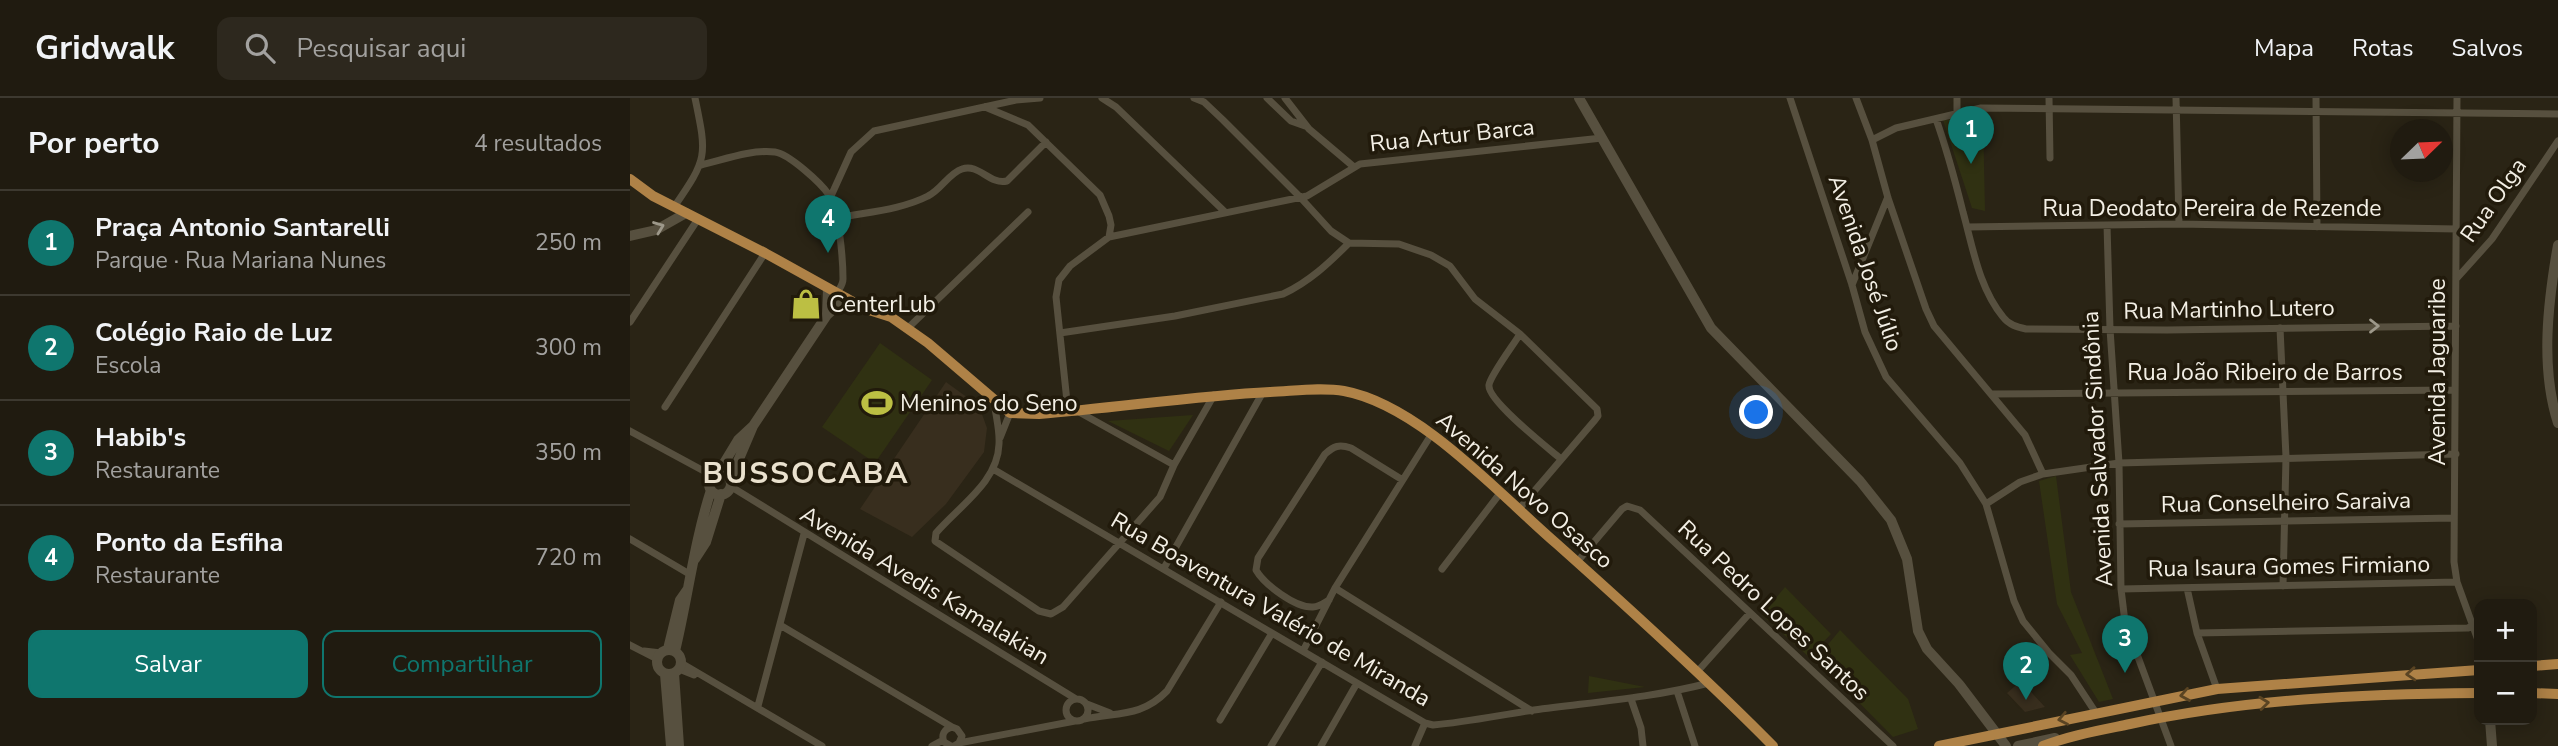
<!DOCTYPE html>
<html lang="pt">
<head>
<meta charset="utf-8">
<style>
	:root { --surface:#201b10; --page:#2d281e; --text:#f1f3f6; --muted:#a2a19f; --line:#3d3930; --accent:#0f766e }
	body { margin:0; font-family:"Nunito Sans",sans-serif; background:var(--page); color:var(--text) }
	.controls { position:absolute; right:21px; bottom:21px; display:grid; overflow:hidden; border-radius:14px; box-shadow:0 4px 18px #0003 }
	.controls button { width:63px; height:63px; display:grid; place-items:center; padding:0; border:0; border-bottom:2px solid var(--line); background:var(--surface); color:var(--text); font:35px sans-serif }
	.compass { position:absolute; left:1760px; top:21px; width:63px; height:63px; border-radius:50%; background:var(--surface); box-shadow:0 4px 18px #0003; rotate:67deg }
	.you { position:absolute; left:1127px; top:315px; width:24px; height:24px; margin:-18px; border:5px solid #fff; border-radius:50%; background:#1a73e8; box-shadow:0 0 0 10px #1a73e833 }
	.badge { display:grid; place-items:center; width:46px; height:46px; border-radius:50%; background:var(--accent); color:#fff; font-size:23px; font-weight:700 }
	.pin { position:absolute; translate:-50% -58px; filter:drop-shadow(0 2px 4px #0008) }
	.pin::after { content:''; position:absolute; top:37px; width:24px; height:21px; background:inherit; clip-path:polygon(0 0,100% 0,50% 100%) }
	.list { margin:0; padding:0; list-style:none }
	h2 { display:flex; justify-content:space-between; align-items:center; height:91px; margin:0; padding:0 28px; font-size:30px }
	h2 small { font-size:23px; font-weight:400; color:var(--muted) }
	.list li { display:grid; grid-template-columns:46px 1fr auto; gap:21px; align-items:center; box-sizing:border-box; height:105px; padding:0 28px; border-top:2px solid var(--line) }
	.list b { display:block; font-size:26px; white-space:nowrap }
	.list p { margin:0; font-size:23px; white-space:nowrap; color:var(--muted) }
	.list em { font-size:23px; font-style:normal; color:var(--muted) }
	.actions { display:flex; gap:14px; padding:21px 28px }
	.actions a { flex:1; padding:16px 0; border:2px solid var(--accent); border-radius:14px; text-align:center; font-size:24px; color:var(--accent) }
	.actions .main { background:var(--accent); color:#fff }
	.icon { flex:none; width:38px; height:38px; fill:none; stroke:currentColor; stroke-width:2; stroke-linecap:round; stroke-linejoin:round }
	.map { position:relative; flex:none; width:1928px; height:648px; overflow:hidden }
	header { display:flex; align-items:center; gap:42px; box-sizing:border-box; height:98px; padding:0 35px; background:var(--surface); border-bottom:2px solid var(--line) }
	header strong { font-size:33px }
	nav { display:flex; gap:38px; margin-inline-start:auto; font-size:24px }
	.search { width:490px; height:63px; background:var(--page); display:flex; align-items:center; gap:18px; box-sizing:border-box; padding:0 24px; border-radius:14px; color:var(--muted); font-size:26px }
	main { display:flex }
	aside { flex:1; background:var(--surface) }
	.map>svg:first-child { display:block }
	.education { fill:#382e1e }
	.green { fill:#303112 }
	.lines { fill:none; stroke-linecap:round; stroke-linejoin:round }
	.street { stroke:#57503f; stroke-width:7 }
	.secondary { stroke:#57503f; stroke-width:10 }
	.primary { stroke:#af8247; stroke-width:10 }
	.oneway { stroke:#9d988a }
	.oneway2 { stroke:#5a4423 }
	.labels { text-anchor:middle; stroke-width:7; stroke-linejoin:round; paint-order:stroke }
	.street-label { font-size:23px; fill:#f3efe5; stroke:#211a0b }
	.poi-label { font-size:23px; fill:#f3efe5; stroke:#211a0b; text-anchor:start }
	.district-label { font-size:30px; font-weight:bold; letter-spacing:2px; fill:#eae1ce; stroke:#211a0b }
</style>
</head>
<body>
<header>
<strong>Gridwalk</strong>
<div class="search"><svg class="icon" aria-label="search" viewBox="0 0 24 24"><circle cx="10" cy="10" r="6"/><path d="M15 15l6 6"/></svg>Pesquisar aqui</div>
<nav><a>Mapa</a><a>Rotas</a><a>Salvos</a></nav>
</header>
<main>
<aside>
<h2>Por perto<small>4 resultados</small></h2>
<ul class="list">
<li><span class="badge">1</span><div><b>Praça Antonio Santarelli</b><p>Parque · Rua Mariana Nunes</p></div><em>250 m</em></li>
<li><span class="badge">2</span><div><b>Colégio Raio de Luz</b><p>Escola</p></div><em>300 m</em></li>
<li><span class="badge">3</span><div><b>Habib's</b><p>Restaurante</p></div><em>350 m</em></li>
<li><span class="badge">4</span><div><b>Ponto da Esfiha</b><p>Restaurante</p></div><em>720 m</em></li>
</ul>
<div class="actions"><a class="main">Salvar</a><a>Compartilhar</a></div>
</aside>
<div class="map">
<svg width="1928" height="648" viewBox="0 0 1928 648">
	<rect width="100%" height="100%" fill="#2a2415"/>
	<path class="education" d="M316 284 349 308 357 330 354 354 316 406 282 439 230 411Z
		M1391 583 1415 609 1395 614 1377 595Z"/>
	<path class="green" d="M1353 19 1355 113 1342 110 1313 22Z
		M250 245 302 282 245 365 192 329Z
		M563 317 539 353 478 323Z
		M1426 378 1441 494 1483 601 1469 604 1440 557 1452 555 1427 506 1409 383Z
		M1155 489 1201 536 1179 559 1132 517Z
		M1210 532 1278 601 1288 631 1263 639 1186 561Z
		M959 578 1015 589 958 595Z"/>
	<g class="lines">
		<path class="street" d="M472 0 486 9 595 114
			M564 0 574 4 593 22 670 99 701 133 719 145
			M637 0 661 23 675 28
			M655 0 679 31 724 69
			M1160 0 1222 187 1235 234 1256 279 1330 365 1356 406 1384 503 1393 523 1419 555 1441 577 1466 615
			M1226 0 1242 42 1258 100 1296 211 1304 228 1395 337 1413 376
			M1419 0 1420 60
			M1546 0 1549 126
			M1686 0 1687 129
			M1827 0 1824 464 1827 484 1849 545
			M355 9 398 27 470 97 479 118 481 127 479 139
			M1327 15V0
			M1306 21C1317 52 1325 82 1333 114 1343 150 1349 190 1373 219 1379 227 1387 229 1396 231L1537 232 1826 228
			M1242 42 1266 30 1351 10 1928 16
			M71 67C93 62 121 51 145 54 159 56 191 85 199 97 209 110 213 163 213 181 213 187 209 191 207 195
			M201 98 221 54 244 33 386 2 410 0
			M44 109C78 60 77 58 65 0
			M207 120C236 114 271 112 298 98 311 92 319 75 332 71 349 65 359 87 377 83L416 44
			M1477 127 1480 231 1489 365 1491 491 1495 524 1541 648
			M1337 129 1549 126 1827 131
			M719 145 769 146 801 157 820 168 845 201 890 236 967 311 968 318 965 322 889 411
			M1827 180 1862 141 1928 43
			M1222 187 1257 101
			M0 224 68 121
			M279 229 398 114
			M1650 230 1656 359 1653 488
			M430 235 545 218 653 196C679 184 699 165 719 145
			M890 236C884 246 860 278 859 287 857 302 918 350 931 361
			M1361 296 1825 292
			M364 301C365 316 370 331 369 346 368 384 329 408 306 435L305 443 409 513 421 516 433 509 530 399 544 367 584 297
			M35 309 135 155
			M438 313 426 199 429 182 440 168 479 139 677 98 730 66 972 40
			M449 314 544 367
			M0 333 83 378
			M370 340 380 315
			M363 371 795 625 803 627C837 624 870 617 904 612 963 604 1021 600 1079 585
			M100 388 446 601
			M1356 406 1390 384 1413 376 1489 365 1826 356
			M1489 426 1824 420
			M0 441 61 477
			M947 464 992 411 997 408 1010 412 1263 648
			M534 470 633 294
			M812 471 871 394
			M705 490 902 613
			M1557 490 1567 535 1587 591
			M1491 491 1827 484
			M699 502C694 505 689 509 683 509 665 510 634 486 626 472L628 460 695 356C704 348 709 346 721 350L771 381
			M150 527 322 629
			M1567 535 1838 530 1842 528
			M0 547 27 561
			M14 553 31 555
			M673 553 705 490 801 337
			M51 565 192 648
			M49 571 64 577
			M1067 574 1119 516
			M1047 593 1065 648
			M436 612a11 11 0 1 1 22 0a11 11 0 1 1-22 0Z
			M1001 601 1011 630 1013 648
			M457 606 480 615
			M128 608 174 436
			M454 621C488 614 512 619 537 593L591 504
			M590 622 642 535
			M329 645 445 623
			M302 648 313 642
			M321 648 314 644C311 637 314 631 322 629L327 631 332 638 329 645 324 648
			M641 648 692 564
			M691 648 727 585
			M785 648 795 625"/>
		<path class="secondary" d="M949 0 1081 230 1230 383 1261 422 1277 461 1288 533 1297 551 1329 586 1376 648
			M0 138 26 132 56 115
			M1928 147C1918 204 1910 269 1928 325
			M197 217 198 191
			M88 375 108 342 123 328 197 217 216 200
			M79 386a11 11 0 1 1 22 0a11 11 0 1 1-22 0Z
			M100 382 123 328
			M65 461 76 444 91 396
			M38 551 50 502 57 492
			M27 564a12 12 0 1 1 24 0a12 12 0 1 1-24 0Z
			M45 553C58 499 64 445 81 392
			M44 575 49 648
			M35 576 41 648
			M1860 622 1862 648
			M1388 648 1425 640"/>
		<path class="primary" d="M0 81 23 98 135 155 236 211 261 219 298 245 380 315 409 316C486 310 563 298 640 294 664 293 691 289 714 293 790 307 870 397 927 446 1001 512 1074 578 1143 648
			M1902 568 1928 566
			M1902 595 1928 596
			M1309 648 1587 591 1849 572
			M1413 648C1441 637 1471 632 1500 626 1615 601 1732 596 1849 595"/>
	</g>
	<defs><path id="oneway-chevron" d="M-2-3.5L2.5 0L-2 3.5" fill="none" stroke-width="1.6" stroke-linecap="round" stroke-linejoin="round" transform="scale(1.75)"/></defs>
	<g class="oneway">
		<use href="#oneway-chevron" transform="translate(29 129) rotate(-21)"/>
		<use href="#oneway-chevron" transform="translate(1744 228)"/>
	</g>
	<g class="oneway2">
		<use href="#oneway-chevron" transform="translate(1781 576) rotate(176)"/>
		<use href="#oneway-chevron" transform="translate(1555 597) rotate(170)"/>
		<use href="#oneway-chevron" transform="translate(1634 605) rotate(-6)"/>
		<use href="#oneway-chevron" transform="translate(1433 621) rotate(169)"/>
	</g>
	<defs>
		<g id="shop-bare" transform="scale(2.415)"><path d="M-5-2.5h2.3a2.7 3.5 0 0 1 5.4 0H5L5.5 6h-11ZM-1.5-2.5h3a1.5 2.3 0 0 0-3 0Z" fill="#bcbf43" stroke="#211a0b" stroke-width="2.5" paint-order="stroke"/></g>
		<g id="stadium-bare" transform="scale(2.415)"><path d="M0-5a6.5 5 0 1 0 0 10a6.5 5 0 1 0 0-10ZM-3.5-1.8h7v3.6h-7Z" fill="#bcbf43" stroke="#211a0b" stroke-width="2.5" paint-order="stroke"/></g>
	</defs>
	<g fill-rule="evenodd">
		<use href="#shop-bare" x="176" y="206"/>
		<use href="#stadium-bare" x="247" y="305"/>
	</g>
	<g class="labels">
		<g class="street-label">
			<text transform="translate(822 37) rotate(-6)" y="8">Rua Artur Barca</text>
			<text transform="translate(1863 102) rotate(-55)" y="8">Rua Olga</text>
			<text x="1582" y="118">Rua Deodato Pereira de Rezende</text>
			<text transform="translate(1236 165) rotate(71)" y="8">Avenida José Júlio</text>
			<text transform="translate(1599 211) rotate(-1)" y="8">Rua Martinho Lutero</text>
			<text x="1635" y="282">Rua João Ribeiro de Barros</text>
			<text transform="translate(1807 274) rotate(-90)" y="8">Avenida Jaguaribe</text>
			<text transform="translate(1467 351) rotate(-93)" y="8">Avenida Salvador Sindônia</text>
			<text transform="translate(895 392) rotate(41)" y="8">Avenida Novo Osasco</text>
			<text transform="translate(1656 404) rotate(-1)" y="8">Rua Conselheiro Saraiva</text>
			<text transform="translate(1659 468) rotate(-1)" y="8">Rua Isaura Gomes Firmiano</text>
			<text transform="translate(295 487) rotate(31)" y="8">Avenida Avedis Kamalakian</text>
			<text transform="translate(641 511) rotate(30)" y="8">Rua Boaventura Valério de Miranda</text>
			<text transform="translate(1144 512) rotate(43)" y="8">Rua Pedro Lopes Santos</text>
		</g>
		<g class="poi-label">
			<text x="199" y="214">CenterLub</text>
			<text x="270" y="313">Meninos do Seno</text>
		</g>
		<g class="district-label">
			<text x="176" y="385">BUSSOCABA</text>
		</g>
	</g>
</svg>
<div class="controls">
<button>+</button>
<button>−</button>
</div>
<svg class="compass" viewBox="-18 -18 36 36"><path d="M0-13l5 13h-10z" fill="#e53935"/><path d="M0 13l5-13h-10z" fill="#a2a19f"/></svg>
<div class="you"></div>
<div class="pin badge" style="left:1341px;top:66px">1</div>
<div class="pin badge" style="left:1396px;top:602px">2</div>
<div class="pin badge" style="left:1495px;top:575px">3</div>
<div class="pin badge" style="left:198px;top:155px">4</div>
</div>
</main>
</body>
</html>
